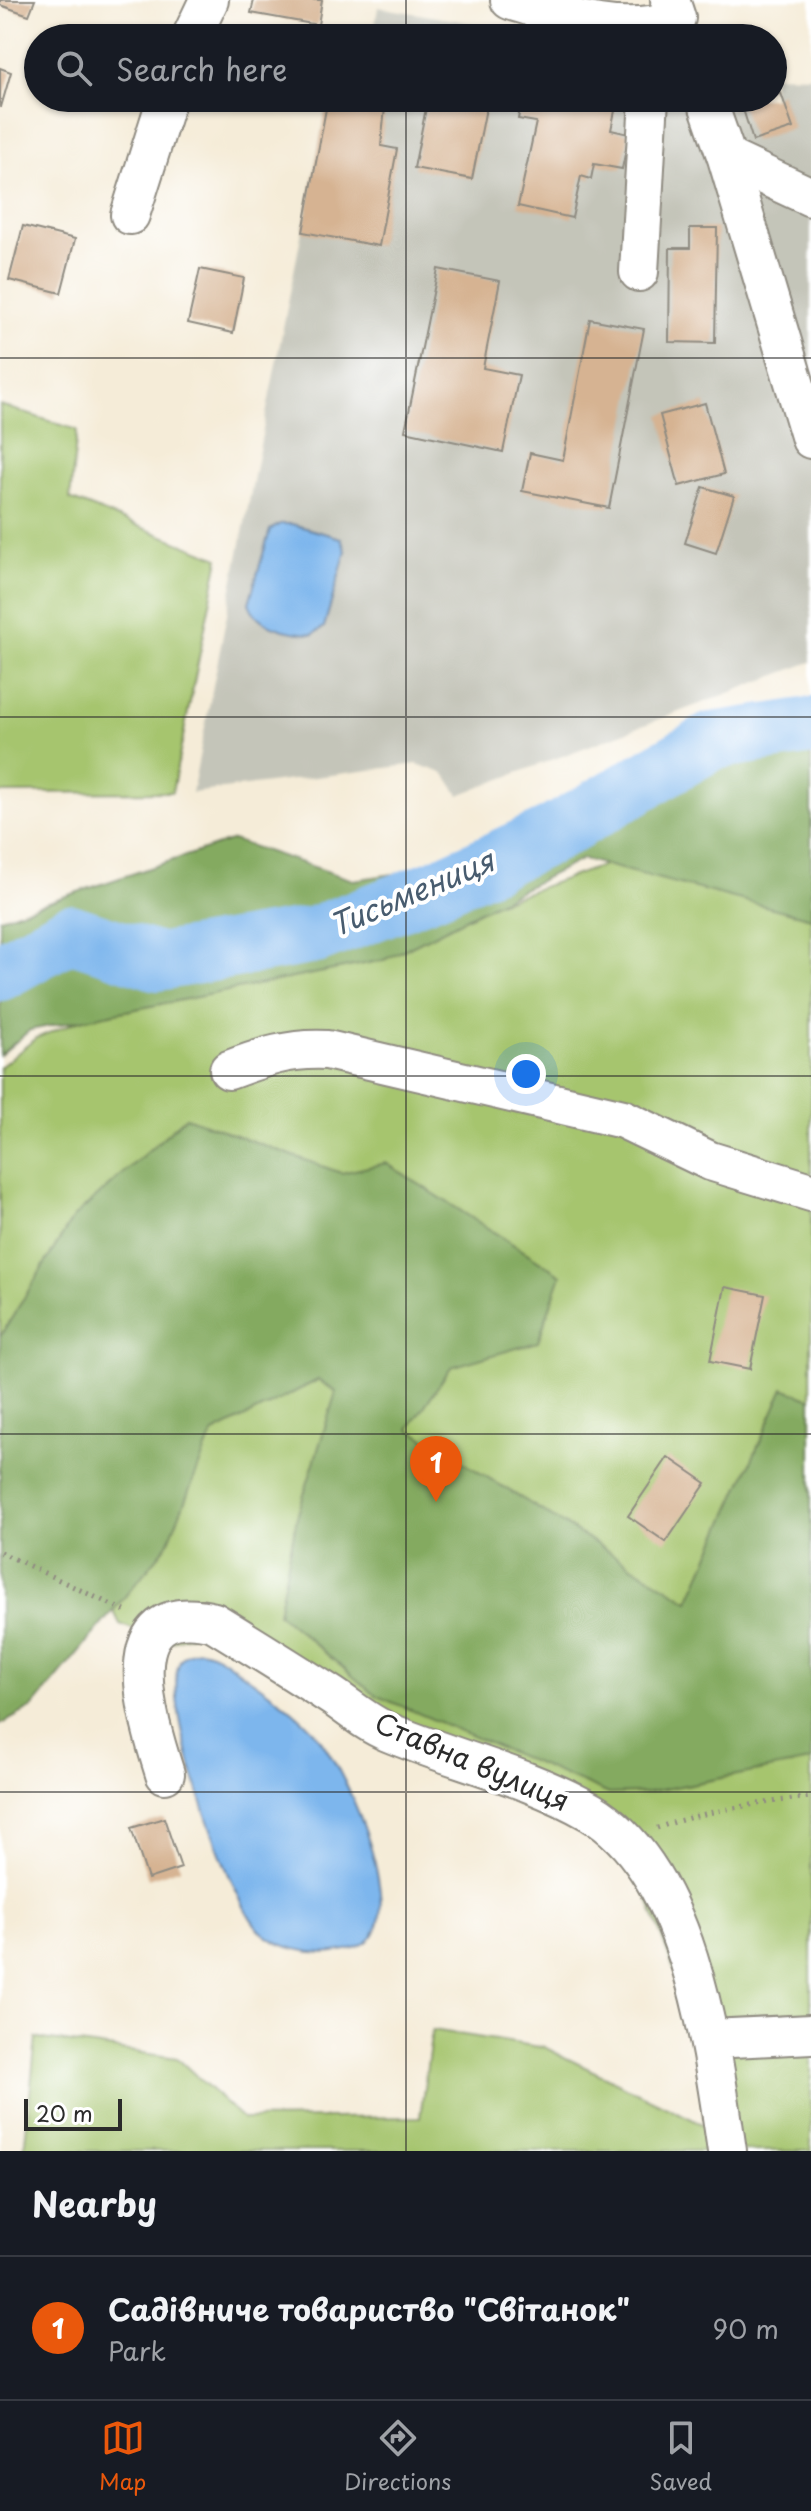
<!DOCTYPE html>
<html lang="en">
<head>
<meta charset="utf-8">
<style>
	:root { --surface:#171b24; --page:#242831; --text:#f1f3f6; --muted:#9ea1a6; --line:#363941; --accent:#ea580c }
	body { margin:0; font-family:"Playpen Sans",sans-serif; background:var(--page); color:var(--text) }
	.scale { position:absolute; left:24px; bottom:20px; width:98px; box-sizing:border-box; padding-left:8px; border:4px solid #2b2b2b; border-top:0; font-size:22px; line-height:28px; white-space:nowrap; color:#2b2b2b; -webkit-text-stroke:6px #fff; paint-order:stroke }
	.you { position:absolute; left:526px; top:1074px; width:28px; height:28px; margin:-20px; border:6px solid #fff; border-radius:50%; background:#1a73e8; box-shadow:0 0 0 12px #1a73e833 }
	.badge { display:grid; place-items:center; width:52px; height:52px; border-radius:50%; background:var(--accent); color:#fff; font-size:26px; font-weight:700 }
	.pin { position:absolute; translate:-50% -66px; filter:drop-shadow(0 2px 4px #0008) }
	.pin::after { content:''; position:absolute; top:42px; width:28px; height:24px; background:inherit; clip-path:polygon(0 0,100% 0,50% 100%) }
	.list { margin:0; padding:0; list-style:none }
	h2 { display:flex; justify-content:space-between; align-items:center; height:104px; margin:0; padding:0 32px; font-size:34px }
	h2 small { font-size:26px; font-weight:400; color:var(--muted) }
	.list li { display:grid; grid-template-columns:52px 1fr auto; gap:24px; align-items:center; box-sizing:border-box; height:144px; padding:0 32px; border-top:2px solid var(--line) }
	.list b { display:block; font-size:30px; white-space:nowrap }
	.list p { margin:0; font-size:26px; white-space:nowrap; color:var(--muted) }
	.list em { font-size:26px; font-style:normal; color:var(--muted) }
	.icon { flex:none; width:44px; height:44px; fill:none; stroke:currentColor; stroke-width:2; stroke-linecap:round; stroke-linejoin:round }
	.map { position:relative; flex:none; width:811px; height:2151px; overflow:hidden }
	.search { position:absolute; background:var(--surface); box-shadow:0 2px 6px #0004; left:24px; right:24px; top:24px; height:88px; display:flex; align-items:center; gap:20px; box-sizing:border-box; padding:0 28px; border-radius:44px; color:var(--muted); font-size:30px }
	.sheet { height:248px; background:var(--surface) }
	nav { display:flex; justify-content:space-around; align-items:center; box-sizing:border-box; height:112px; border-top:2px solid var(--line); background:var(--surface); font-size:22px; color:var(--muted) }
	nav a { display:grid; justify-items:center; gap:4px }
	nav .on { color:var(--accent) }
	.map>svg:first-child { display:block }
	.industrial { fill:#c4c5b9 }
	.green { fill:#a6c56e; stroke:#68784c; stroke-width:2 }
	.forest { fill:#84aa61; stroke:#586a46; stroke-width:2 }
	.water { fill:#7db6ed; stroke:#54708c; stroke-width:2 }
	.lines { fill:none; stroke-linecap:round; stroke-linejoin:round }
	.river { stroke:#7db6ed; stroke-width:58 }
	.building { fill:#d6b392 }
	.minor-casing { stroke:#908c82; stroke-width:42 }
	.path { stroke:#908c82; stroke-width:5; stroke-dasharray:2 6; stroke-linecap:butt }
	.minor { stroke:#fff; stroke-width:38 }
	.grid { fill:none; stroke:#2b2b2b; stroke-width:2; stroke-opacity:0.55 }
	.labels { text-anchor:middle; stroke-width:8; stroke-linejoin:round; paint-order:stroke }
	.street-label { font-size:28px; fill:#2b2b2b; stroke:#fff }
	.water-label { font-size:30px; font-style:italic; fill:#485c6f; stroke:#fff }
</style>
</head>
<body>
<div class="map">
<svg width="811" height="2151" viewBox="0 0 811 2151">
	<rect width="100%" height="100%" fill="#fff"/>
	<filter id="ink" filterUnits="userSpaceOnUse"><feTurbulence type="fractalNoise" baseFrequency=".0125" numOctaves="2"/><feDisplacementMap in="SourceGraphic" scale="16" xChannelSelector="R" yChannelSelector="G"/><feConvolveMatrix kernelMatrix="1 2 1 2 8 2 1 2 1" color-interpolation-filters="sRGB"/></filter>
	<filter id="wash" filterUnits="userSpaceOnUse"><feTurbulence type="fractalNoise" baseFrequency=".006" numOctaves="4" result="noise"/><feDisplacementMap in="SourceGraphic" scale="32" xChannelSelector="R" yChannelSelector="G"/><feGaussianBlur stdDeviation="1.8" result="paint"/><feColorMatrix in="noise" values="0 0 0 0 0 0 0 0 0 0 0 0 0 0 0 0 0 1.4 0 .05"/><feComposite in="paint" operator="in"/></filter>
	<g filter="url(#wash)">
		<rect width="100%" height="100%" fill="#f5ecd8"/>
		<path class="industrial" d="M378 7 558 38H373Z
			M773 75 811 76V662L459 795 445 774 417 764 192 793 328 98H680L681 102 695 98H773Z"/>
		<path class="green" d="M0 405 77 430 70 499 219 558 172 792 0 793Z
			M811 815V2151H24L36 2038 177 2058 243 2119 420 2117 432 2030 546 2048 704 2125 698 2035 641 1881 582 1823 205 1631 165 1643 120 1624 0 1380V1067L36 1038 98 1013 324 964 712 827Z"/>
		<path class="forest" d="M811 739V918L582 859 384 960 30 1030 0 1055V918L233 840 353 880 557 850 718 758Z
			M186 1117 341 1173 386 1163 561 1275 538 1342 451 1367 409 1429 689 1601 784 1388 811 1399V1761L644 1793 609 1794 375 1695 278 1613 297 1517 336 1392 318 1380 212 1434 167 1546 33 1707 0 1725V1337L73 1218Z"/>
		<path class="water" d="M280 524H292L341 538 346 551 324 627 313 634C289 633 257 627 249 603L270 530Z
			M198 1650C217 1651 230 1665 245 1675 267 1691 292 1708 311 1728 342 1760 402 1895 373 1936 365 1946 353 1949 341 1951 314 1956 276 1949 257 1927 227 1891 162 1707 179 1663 182 1654 190 1653 198 1650Z"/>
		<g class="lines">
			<path class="river" d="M0 972 70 933 158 962 315 935 436 888 553 834 712 741 811 726"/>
		</g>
		<g id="blocks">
			<path class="building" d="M0 0H35L29 15 0 5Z
				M254 0H322L318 25 251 13Z
				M375 24 399 29 397 38H373Z
				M0 68 11 72 1 107H0Z
				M781 93 793 128 753 141 742 106 731 109 727 98H773Z
				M328 98H386L381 146 397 149 379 246 303 232Z
				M428 98H488L472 179 414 168Z
				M522 98 617 101 611 130 629 134 622 169 594 164 591 179 581 176 572 218 518 206 536 122 518 119Z
				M23 226 75 239 61 293 9 280Z
				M690 228H717L715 343 669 342 670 248H690Z
				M200 269 244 278 233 333 188 323Z
				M438 269 500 281 483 368 519 375 503 452 405 431Z
				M590 319 644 329 609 508 522 491 530 453 563 460Z
				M705 403 724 474 679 486 660 415Z
				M703 487 734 496 716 553 685 543Z
				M725 1287 765 1295 750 1369 710 1361Z
				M668 1457 706 1483 666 1542 628 1516Z
				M164 1818 181 1868 148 1879 131 1828Z"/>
		</g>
	</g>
	<g filter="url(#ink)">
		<use href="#blocks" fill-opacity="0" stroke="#908c82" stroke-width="2"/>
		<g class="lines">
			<g class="minor-casing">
				<path id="minor" d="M510 0C561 16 624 39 676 18L670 0
					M191 38 209 0
					M706 98 727 158 811 197
					M727 158 811 439
					M130 215 167 98
					M639 272 649 98
					M229 1070C263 1057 290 1048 327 1050L623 1119 710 1161 811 1192
					M165 1774C148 1721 109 1596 214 1622 253 1646 293 1671 332 1696 350 1708 368 1724 388 1732 455 1760 529 1776 591 1812 690 1871 712 2047 727 2151
					M711 2039 811 2034"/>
			</g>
			<path class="path" d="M0 1552 129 1613
				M657 1828C707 1810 759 1803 811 1797"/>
			<use href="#minor" class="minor"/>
		</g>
	</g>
	<path class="grid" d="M406 0V38M406 98V2151M0 358H811M0 717H811M0 1076H811M0 1434H811M0 1792H811"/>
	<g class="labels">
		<g class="street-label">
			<text transform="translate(472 1762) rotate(23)" y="10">Ставна вулиця</text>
		</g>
		<g class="water-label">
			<text transform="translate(412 894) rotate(-23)" y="10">Тисьмениця</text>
		</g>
	</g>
</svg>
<div class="scale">20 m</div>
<div class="you"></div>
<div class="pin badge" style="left:436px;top:1502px">1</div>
<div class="search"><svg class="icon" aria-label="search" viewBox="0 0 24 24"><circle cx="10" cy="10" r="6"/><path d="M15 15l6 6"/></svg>Search here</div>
</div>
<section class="sheet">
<h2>Nearby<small></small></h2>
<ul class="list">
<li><span class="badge">1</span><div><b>Садівниче товариство &quot;Світанок&quot;</b><p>Park</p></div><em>90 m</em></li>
</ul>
</section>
<nav>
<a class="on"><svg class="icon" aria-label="map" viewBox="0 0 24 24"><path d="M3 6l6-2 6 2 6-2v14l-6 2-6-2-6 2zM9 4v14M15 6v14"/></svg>Map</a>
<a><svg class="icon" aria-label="directions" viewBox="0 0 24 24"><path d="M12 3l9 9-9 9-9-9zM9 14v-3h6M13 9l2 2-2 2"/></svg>Directions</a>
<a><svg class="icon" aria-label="saved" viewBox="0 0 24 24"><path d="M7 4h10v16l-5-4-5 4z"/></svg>Saved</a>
</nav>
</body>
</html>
